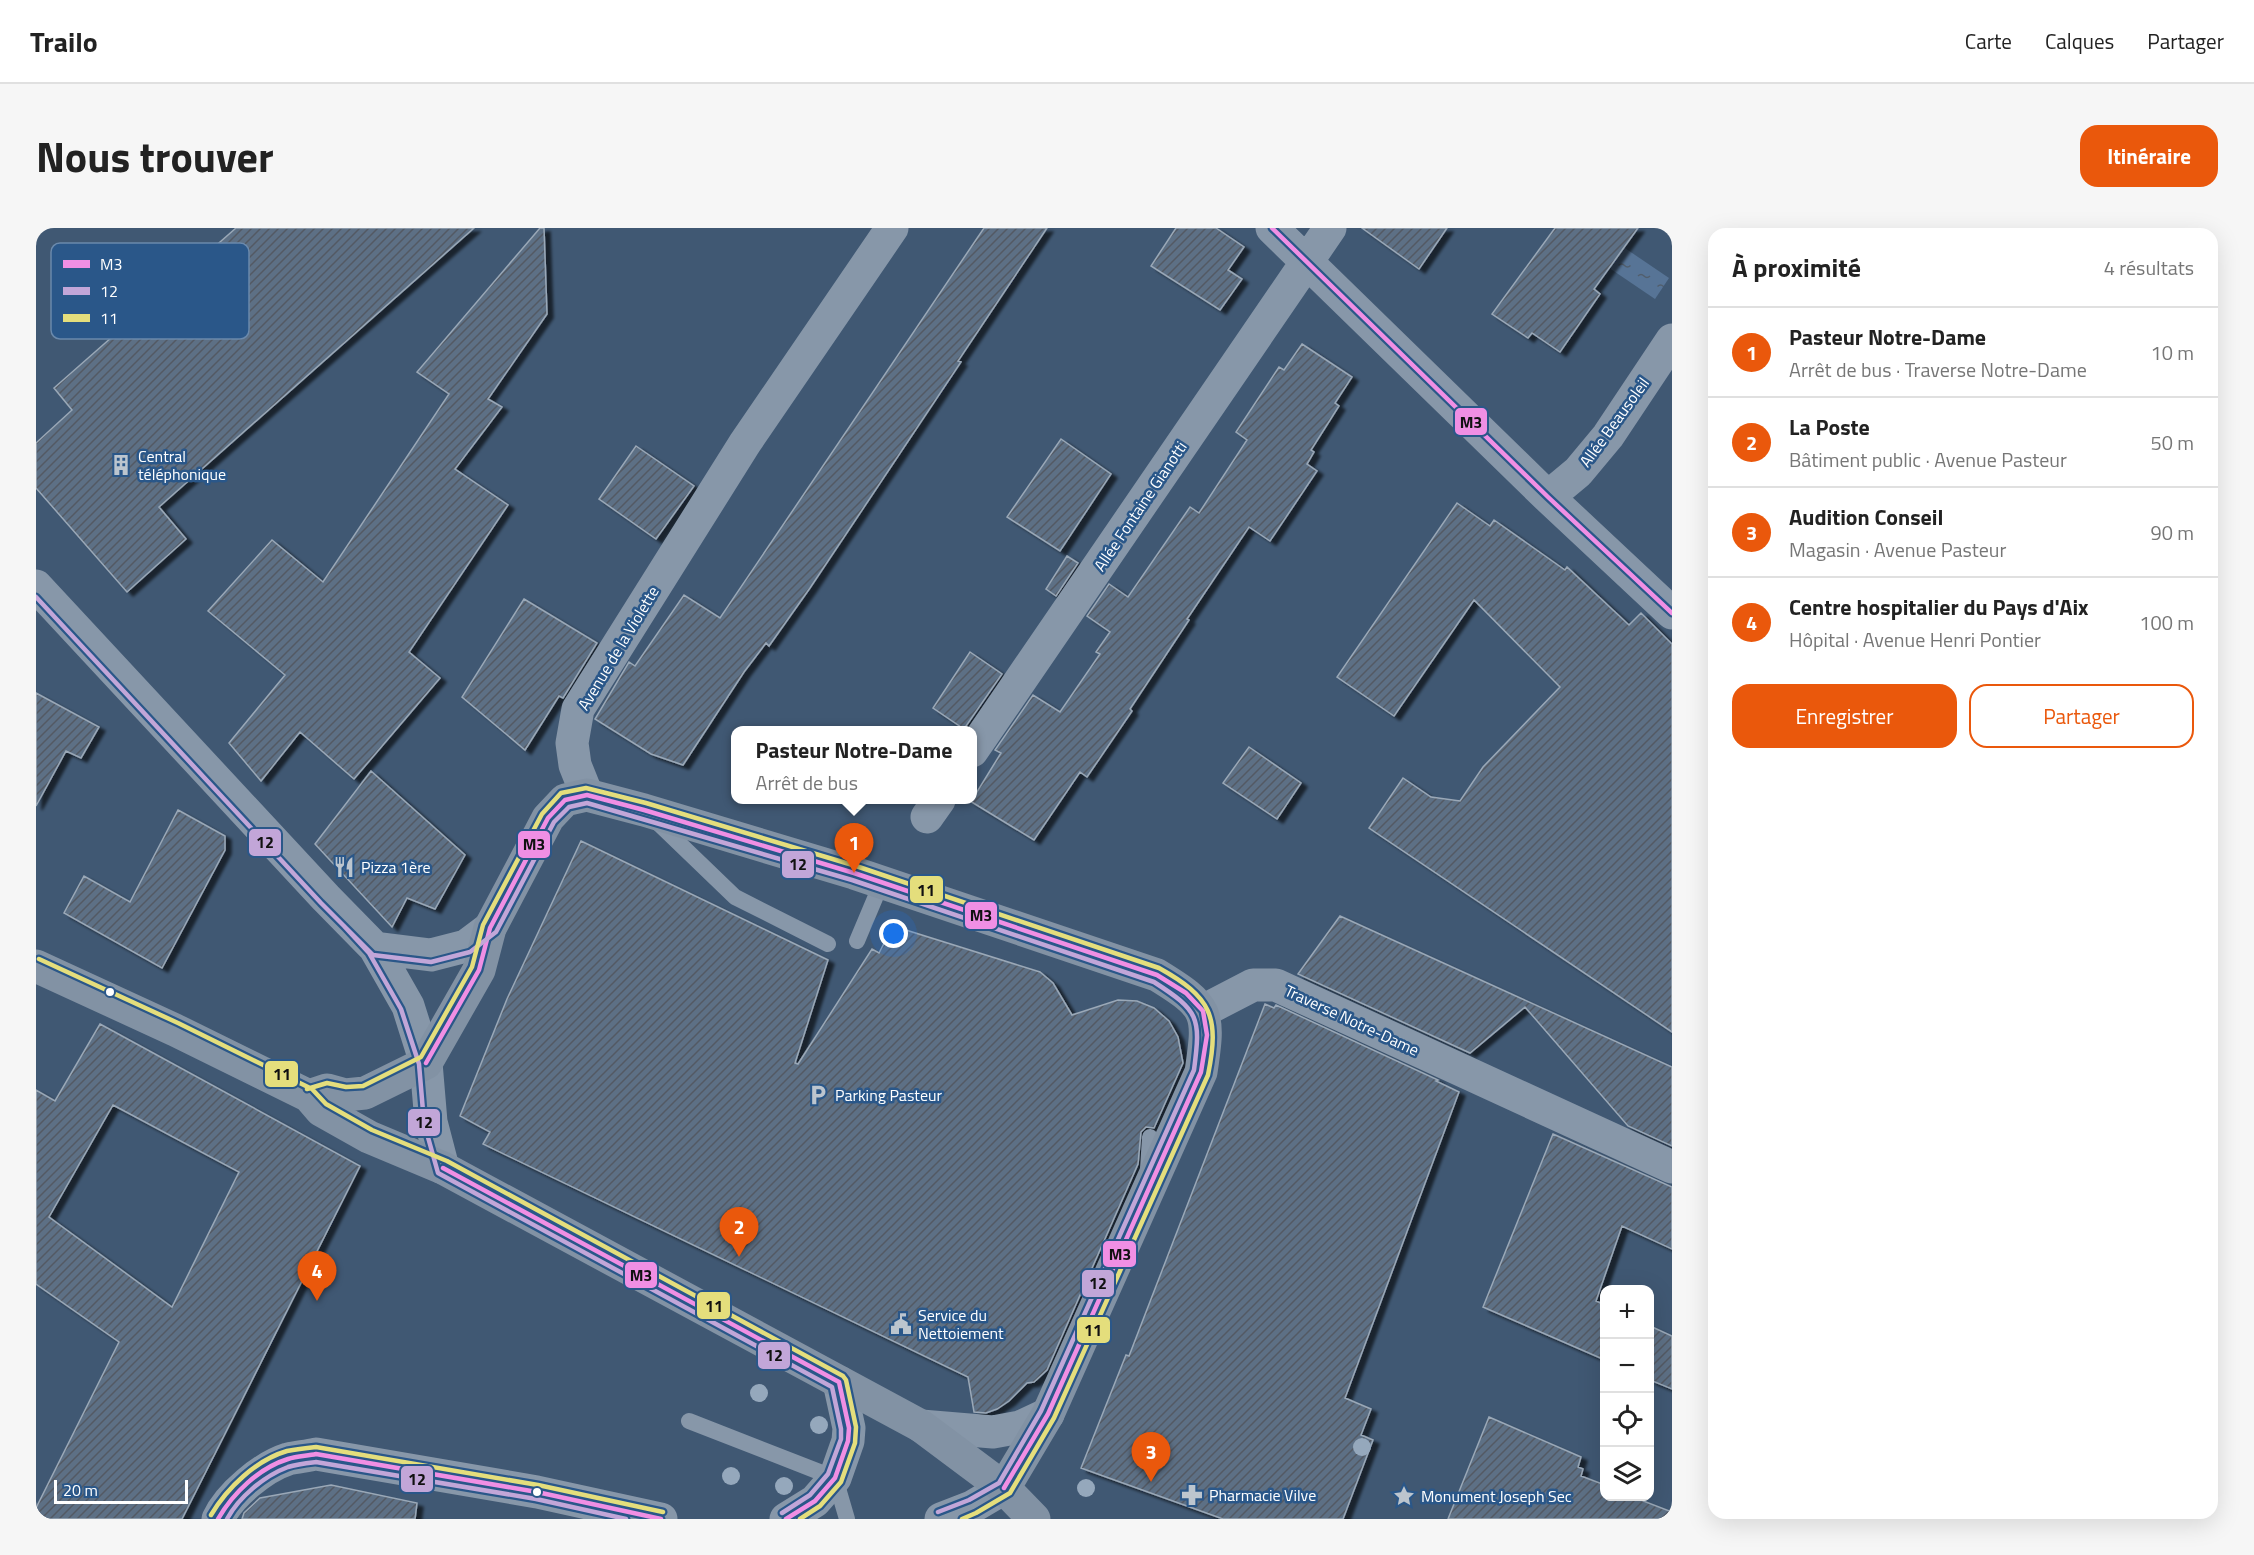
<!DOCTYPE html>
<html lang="fr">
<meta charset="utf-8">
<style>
:root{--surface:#fff;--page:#f6f6f6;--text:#222;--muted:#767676;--line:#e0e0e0;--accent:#ea580c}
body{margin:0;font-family:"Titillium Web",sans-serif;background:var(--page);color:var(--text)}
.controls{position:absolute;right:18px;bottom:18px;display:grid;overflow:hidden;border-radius:12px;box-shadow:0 6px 24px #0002}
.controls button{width:54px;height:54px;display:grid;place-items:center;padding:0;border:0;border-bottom:2px solid var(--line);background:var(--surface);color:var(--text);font:30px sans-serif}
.scale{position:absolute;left:18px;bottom:15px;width:134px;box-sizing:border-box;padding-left:6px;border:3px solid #fff;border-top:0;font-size:16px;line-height:21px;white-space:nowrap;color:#fff;-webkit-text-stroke:4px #2a5789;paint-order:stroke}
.you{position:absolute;left:858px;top:706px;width:21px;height:21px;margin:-15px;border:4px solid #fff;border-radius:50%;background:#1a73e8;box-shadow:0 0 0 9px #1a73e833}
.badge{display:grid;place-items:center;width:39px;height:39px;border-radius:50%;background:var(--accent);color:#fff;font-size:20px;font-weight:700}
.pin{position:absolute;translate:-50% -50px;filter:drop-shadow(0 2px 3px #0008)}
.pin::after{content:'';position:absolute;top:32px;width:21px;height:18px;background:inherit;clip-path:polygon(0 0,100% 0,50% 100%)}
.popup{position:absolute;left:695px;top:498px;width:246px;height:78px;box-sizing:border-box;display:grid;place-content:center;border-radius:12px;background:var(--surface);filter:drop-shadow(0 2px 4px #0005);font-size:20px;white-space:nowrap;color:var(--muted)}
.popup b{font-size:22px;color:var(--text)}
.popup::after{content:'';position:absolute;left:50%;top:100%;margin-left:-12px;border:12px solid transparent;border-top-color:var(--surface)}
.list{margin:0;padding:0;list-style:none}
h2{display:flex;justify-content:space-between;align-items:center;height:78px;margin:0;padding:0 24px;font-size:26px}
h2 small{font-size:20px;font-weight:400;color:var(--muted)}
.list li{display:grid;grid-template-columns:39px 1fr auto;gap:18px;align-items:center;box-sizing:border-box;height:90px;padding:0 24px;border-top:2px solid var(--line)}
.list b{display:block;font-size:22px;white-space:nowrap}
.list p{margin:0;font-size:20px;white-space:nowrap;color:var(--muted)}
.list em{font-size:20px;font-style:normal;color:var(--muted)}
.actions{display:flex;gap:12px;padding:18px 24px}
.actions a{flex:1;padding:14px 0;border:2px solid var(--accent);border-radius:18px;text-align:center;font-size:21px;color:var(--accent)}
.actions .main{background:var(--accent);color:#fff}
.icon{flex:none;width:33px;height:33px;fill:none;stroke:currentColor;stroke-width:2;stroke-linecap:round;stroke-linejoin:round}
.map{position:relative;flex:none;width:1636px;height:1291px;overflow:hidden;border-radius:18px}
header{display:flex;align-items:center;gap:36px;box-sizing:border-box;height:84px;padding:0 30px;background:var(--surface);border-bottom:2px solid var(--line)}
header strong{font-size:28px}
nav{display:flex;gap:33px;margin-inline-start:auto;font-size:21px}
.intro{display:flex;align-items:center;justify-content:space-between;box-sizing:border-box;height:144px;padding:0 36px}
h1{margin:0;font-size:42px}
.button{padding:15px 27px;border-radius:18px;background:var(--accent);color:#fff;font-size:21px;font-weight:700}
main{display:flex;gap:36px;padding:0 36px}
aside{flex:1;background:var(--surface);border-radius:18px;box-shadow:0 6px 24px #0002}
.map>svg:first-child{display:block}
</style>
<header>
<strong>Trailo</strong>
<nav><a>Carte</a><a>Calques</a><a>Partager</a></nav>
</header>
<div class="intro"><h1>Nous trouver</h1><a class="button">Itinéraire</a></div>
<main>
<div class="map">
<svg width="1636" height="1291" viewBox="0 0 1636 1291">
<defs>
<pattern id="water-ripples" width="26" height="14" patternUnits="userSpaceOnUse" patternTransform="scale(1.5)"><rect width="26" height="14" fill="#577496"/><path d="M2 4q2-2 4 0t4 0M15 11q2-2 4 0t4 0" fill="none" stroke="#515e6d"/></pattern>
<pattern id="building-hatch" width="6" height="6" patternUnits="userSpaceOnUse" patternTransform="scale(1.5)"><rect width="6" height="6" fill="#5d7085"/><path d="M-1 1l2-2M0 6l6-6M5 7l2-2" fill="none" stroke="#535a63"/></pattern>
<filter id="shadow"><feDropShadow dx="6" dy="4" stdDeviation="1.5" flood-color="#0009"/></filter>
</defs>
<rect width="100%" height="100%" fill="#405873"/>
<path fill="url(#water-ripples)" d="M 1574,10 L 1633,50 L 1619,71 L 1560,31 Z"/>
<path fill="url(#building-hatch)" stroke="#9aa8b7" stroke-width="1.5" fill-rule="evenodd" filter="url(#shadow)" d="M 200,0 L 438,0 L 123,279 L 150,311 L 91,364 L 0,260 L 0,215 L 36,182 L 18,160 Z
M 504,0 L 508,0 L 511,86 L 452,171 L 466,179 L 419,241 L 472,277 L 373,424 L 404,450 L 318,551 L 264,504 L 225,553 L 193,515 L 249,447 L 172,383 L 236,312 L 287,354 L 413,166 L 381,144 Z
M 948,0 L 1011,0 L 922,133 L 925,134 L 774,360 L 733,418 L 730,415 L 708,444 L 647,537 L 615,526 L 559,491 L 593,434 L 599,438 L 648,367 L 684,390 Z
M 1140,0 L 1180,0 L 1208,19 L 1192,42 L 1206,51 L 1184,82 L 1115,38 Z
M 1326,0 L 1411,0 L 1383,41 Z
M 1519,0 L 1602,0 L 1558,61 L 1564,66 L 1524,124 L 1496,105 L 1492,110 L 1456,86 Z
M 1266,116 L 1316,149 L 1299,175 L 1303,178 L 1275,222 L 1278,224 L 1271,236 L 1281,243 L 1234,313 L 1213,299 L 1151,391 L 1153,392 L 1094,481 L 1096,483 L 1051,549 L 1044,544 L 998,612 L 934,573 L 936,572 L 965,525 L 959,522 L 997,467 L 1024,484 L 1064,426 L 1060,424 L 1074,404 L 1051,388 L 1073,356 L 1092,369 L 1154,279 L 1163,285 L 1211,212 L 1200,204 L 1243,139 L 1248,142 Z
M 1025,211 L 1075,246 L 1024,323 L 971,289 Z
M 600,218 L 658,258 L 620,311 L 563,271 Z
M 1421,275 L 1454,298 L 1458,292 L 1529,342 L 1531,339 L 1593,397 L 1605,385 L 1636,416 L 1636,804 L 1333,600 L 1367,550 L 1395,569 L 1424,573 L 1447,539 L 1524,459 L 1438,372 L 1358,488 L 1301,449 Z
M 1031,328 L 1042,335 L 1020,368 L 1010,361 Z
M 488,371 L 561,415 L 527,470 L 523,468 L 489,522 L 426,469 Z
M 934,424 L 966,446 L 928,501 L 897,480 Z
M 0,465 L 63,499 L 45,530 L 30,523 L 0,578 Z
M 1213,519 L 1265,555 L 1241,591 L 1187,555 Z
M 335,543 L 429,627 L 399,681 L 371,670 L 356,699 L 279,616 Z
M 142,582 L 189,608 L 189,622 L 126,740 L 28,685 L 48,648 L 94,674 Z
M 545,613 L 792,732 L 759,835 L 762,836 L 836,721 L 843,725 L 857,698 L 1004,744 L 1017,755 L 1036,787 L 1082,772 L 1101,773 L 1118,780 L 1133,793 L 1142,809 L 1147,835 L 1118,900 L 1110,899 L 1105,904 L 1102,936 L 1011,1142 L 998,1154 L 991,1155 L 973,1173 L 961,1181 L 950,1185 L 938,1184 L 932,1149 L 447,916 L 454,904 L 424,888 L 471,771 Z
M 1304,688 L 1636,839 L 1636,918 L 1592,898 L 1489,779 L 1434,825 L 1262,746 Z
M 1229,776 L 1238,780 L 1240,777 L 1402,852 L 1400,853 L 1423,864 L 1309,1170 L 1335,1181 L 1325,1207 L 1337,1212 L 1307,1291 L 1187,1291 L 1045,1240 L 1090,1127 L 1093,1128 Z
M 64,796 L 324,938 L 146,1291 L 0,1291 L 0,1280 L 83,1114 L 0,1056 L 0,862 L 19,873 ZM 77,877 L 203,944 L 136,1079 L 13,989 Z
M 1517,906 L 1636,959 L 1636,1021 L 1586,998 L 1560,1073 L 1569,1077 L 1569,1132 L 1447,1079 Z
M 1614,1098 L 1636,1108 L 1636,1161 L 1614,1152 Z
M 1453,1189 L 1545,1229 L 1542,1239 L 1547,1241 L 1545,1248 L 1569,1257 L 1569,1269 L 1597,1269 L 1636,1284 L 1636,1291 L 1412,1291 Z
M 295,1257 L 381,1275 L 379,1291 L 206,1291 L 208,1285 L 224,1270 Z"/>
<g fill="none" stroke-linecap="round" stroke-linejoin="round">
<path stroke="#8797a9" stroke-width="16" d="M 619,592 L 699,669 L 792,716
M 821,713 L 845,656
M 1112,941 L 1114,909
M 653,1193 L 799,1250 L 811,1291"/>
<path stroke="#8797a9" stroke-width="33" d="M 1236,0 L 1512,269 L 1636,385
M 1512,269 L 1542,244 L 1572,208 L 1636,112
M 0,358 L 290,670 L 339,720 L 372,778 L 390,835 L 395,894 L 407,940
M 936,523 L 1294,0
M 891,589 L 903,572
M 339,720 L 395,727 L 430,718 L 454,700
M 1167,783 L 1217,757 L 1240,757 L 1636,939"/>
<path stroke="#8797a9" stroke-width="33" d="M 551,567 L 539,537 L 536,515 L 542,481 L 709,215 L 856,0
M 885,1198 L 957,1204 L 984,1199 L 1012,1186
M 182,1291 C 193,1267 227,1239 252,1231 C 261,1229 271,1228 280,1226 L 501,1264 L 625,1291
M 750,1291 L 779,1273 L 799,1250 L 812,1213 L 813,1200 L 803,1154
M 905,1291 L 936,1279 L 968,1260"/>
<path stroke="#8292a4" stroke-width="33" d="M 0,738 L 139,802 L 273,868 L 285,882 L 333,909 L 407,940 L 885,1198 L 968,1260 L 998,1291
M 273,868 L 291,862 L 309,867 L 329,865 L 390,835 L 443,742 L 454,700 L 512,590 L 529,572 L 551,567 L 608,582 L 818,645 L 1121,747 C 1173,779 1174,784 1165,844 L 1012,1186 L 968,1260"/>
<defs>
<path id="bus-1" d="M 1236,0 L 1512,269 L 1636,385
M 390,835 L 443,742 L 454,700 L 512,590 L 529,572 L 551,567 L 608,582 L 818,645 L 1121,747 L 1150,765 L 1167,783
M 407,940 L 803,1154
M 968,1260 L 1012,1186 L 1165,844 L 1171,807 L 1167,783
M 182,1291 C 197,1265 223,1240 252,1231 C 261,1228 271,1228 280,1226 L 501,1264 L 625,1291
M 750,1291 L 779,1273 L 799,1250 L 812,1213 L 813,1200 L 803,1154"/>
<path id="bus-2" d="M 0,369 L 285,675 L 337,727 L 395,734 L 434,724 L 460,704 L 518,594 L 533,579 L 551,575 L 816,652 L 1118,754 C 1163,783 1165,789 1158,842 L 1005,1183 L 963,1255 L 933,1272 L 902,1284
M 308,698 L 333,725 L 365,781 L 383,836 L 388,895 L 402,945 L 796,1159 L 805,1201 L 805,1211 L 792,1246 L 774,1267 L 746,1285
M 191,1291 C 203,1269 228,1248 252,1239 C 261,1236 271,1235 280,1234 L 500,1271 L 590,1291"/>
<path id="bus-3" d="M 3,731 L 142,795 L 276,861 L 290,876 L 336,902 L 411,933 L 807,1148 L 810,1152 L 820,1199 L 819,1215 L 805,1254 L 784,1278 L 764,1291
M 271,861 L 291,855 L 310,859 L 327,858 L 385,829 L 436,739 L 447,697 L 506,586 L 525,565 L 550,560 L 610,575 L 820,638 L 1123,740 C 1175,769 1184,788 1172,847 L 1018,1190 L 974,1265 L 940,1285 L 926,1291
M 175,1287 C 191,1260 220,1232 251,1223 C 261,1221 270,1220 280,1219 L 502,1257 L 627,1284"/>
</defs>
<use href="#bus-1" stroke="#2a5789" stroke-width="9"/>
<use href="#bus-2" stroke="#2a5789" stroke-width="9"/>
<use href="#bus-3" stroke="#2a5789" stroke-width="9"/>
<use href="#bus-1" stroke="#f08fe4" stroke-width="4.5"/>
<use href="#bus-2" stroke="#c2a6d8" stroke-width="4.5"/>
<use href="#bus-3" stroke="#e4de7c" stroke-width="4.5"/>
</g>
<g fill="#95a8bc">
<circle cx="723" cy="1165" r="9"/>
<circle cx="783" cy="1197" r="9"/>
<circle cx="1326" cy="1219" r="9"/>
<circle cx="695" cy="1248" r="9"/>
<circle cx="748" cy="1258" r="9"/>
<circle cx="1050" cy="1260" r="9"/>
</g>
<defs>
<symbol id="building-bare" viewBox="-9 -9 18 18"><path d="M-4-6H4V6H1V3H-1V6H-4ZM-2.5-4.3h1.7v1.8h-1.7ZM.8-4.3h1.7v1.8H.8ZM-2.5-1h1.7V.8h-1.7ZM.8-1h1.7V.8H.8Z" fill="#bcc5ce" stroke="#2a5789" stroke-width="2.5" paint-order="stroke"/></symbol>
<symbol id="restaurant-bare" viewBox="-9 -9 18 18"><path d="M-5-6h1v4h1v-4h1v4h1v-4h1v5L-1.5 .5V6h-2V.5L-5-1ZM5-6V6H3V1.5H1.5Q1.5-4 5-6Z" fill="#bcc5ce" stroke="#2a5789" stroke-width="2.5" paint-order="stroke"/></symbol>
<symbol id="parking-bare" viewBox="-9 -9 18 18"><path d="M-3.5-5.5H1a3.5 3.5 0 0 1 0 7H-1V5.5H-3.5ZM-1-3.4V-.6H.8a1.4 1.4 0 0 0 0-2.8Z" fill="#bcc5ce" stroke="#2a5789" stroke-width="2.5" paint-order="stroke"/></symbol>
<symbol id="civic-bare" viewBox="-9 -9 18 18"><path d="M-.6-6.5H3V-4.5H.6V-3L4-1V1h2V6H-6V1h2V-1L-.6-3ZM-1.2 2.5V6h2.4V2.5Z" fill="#bcc5ce" stroke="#2a5789" stroke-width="2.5" paint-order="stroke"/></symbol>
<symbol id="pharmacy-bare" viewBox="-9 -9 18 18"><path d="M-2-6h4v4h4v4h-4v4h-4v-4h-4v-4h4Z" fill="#bcc5ce" stroke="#2a5789" stroke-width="2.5" paint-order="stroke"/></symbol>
<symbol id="sight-bare" viewBox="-9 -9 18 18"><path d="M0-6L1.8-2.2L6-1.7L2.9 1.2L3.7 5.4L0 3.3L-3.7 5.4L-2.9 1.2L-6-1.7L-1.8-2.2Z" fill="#bcc5ce" stroke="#2a5789" stroke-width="2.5" paint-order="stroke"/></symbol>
</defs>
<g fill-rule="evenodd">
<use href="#building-bare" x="70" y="222" width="30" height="30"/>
<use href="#restaurant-bare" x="293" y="624" width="30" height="30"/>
<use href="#parking-bare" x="767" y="852" width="30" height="30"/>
<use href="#civic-bare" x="850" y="1081" width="30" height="30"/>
<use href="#pharmacy-bare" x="1141" y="1252" width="30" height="30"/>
<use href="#sight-bare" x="1353" y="1253" width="30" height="30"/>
</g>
<g fill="#fff" stroke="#2a5789" stroke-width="2">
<circle cx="74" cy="764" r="5"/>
<circle cx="501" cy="1264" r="5"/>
</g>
<g text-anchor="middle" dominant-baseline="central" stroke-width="5" stroke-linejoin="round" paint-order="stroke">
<g font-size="16" fill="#fff" stroke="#2a5789">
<text transform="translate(1578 194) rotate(-54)">Allée Beausoleil</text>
<text transform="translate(1104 278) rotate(-56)">Allée Fontaine Gianotti</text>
<text transform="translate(582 420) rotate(-59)">Avenue de la Violette</text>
<text transform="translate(1316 792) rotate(25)">Traverse Notre-Dame</text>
</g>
<g font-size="16" fill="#fff" stroke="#2a5789" text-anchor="start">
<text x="102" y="228">Central<tspan x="102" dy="18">téléphonique</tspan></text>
<text x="325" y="639">Pizza 1ère</text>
<text x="799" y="867">Parking Pasteur</text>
<text x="882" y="1087">Service du<tspan x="882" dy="18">Nettoiement</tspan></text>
<text x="1173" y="1267">Pharmacie Vilve</text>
<text x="1385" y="1268">Monument Joseph Sec</text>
</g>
</g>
<rect x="15" y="15" width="198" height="96" rx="9" fill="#2a5789" stroke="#6a89ac" stroke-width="1.5"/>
<rect x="27" y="32" width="27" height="8" fill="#f08fe4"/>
<rect x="27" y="59" width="27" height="8" fill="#c2a6d8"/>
<rect x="27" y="86" width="27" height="8" fill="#e4de7c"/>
<g font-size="16" fill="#fff">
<text x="64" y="42">M3</text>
<text x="64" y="69">12</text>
<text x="64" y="96">11</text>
</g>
<g stroke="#2a5789" stroke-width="2">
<rect x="1418" y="179" width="34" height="29" rx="6" fill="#f08fe4"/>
<rect x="212" y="600" width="34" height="29" rx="6" fill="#c2a6d8"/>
<rect x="481" y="602" width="34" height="29" rx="6" fill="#f08fe4"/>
<rect x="745" y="622" width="34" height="29" rx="6" fill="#c2a6d8"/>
<rect x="873" y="647" width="35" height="29" rx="6" fill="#e4de7c"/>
<rect x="928" y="673" width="34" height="29" rx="6" fill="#f08fe4"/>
<rect x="228" y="832" width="35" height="28" rx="6" fill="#e4de7c"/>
<rect x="371" y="880" width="34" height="29" rx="6" fill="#c2a6d8"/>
<rect x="1066" y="1012" width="35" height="28" rx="6" fill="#f08fe4"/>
<rect x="588" y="1033" width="34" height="28" rx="6" fill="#f08fe4"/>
<rect x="1045" y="1041" width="34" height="29" rx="6" fill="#c2a6d8"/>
<rect x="660" y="1063" width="35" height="29" rx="6" fill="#e4de7c"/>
<rect x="1040" y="1088" width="35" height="28" rx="6" fill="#e4de7c"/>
<rect x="721" y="1113" width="34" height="29" rx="6" fill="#c2a6d8"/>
<rect x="364" y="1237" width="34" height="28" rx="6" fill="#c2a6d8"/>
</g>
<g font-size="16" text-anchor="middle" font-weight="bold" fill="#111">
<text x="1435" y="200">M3</text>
<text x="229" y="620">12</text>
<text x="498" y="622">M3</text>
<text x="762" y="642">12</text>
<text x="890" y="668">11</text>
<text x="945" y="693">M3</text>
<text x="246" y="852">11</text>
<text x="388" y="900">12</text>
<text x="1084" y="1032">M3</text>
<text x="605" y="1053">M3</text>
<text x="1062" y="1061">12</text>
<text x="678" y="1084">11</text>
<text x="1057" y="1108">11</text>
<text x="738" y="1133">12</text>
<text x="381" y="1257">12</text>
</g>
</svg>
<div class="controls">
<button>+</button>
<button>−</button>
<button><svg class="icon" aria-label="locate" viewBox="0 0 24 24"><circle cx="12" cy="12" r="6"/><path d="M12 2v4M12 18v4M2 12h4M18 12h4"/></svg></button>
<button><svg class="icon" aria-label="layers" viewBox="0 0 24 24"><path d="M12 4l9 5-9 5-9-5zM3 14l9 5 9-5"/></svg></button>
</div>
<div class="scale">20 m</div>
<div class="you"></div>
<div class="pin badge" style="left:818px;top:645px">1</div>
<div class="popup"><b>Pasteur Notre-Dame</b>Arrêt de bus</div>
<div class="pin badge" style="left:703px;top:1029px">2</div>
<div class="pin badge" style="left:1115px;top:1254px">3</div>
<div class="pin badge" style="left:281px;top:1073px">4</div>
</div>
<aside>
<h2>À proximité<small>4 résultats</small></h2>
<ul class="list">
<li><span class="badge">1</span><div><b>Pasteur Notre-Dame</b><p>Arrêt de bus · Traverse Notre-Dame</p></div><em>10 m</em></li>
<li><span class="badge">2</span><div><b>La Poste</b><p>Bâtiment public · Avenue Pasteur</p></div><em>50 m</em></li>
<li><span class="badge">3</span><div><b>Audition Conseil</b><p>Magasin · Avenue Pasteur</p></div><em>90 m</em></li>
<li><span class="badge">4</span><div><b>Centre hospitalier du Pays d'Aix</b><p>Hôpital · Avenue Henri Pontier</p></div><em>100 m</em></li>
</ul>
<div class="actions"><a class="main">Enregistrer</a><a>Partager</a></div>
</aside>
</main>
